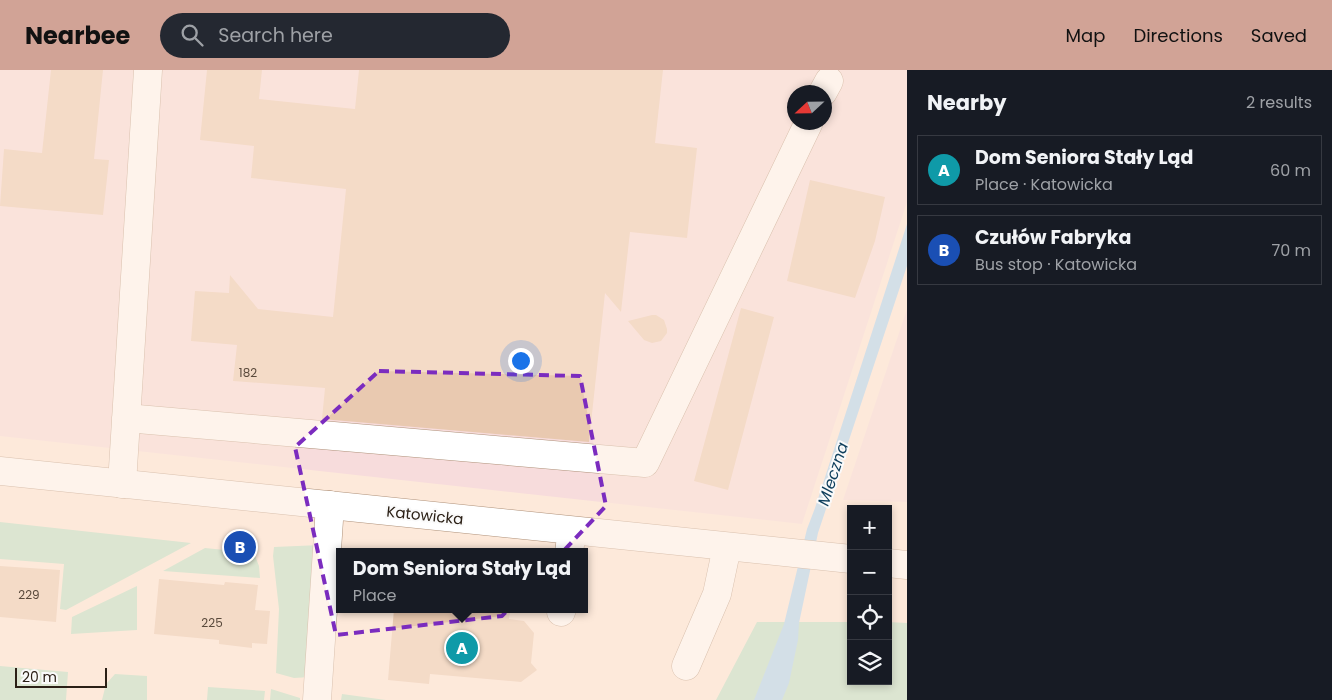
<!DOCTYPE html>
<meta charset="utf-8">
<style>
:root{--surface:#171b24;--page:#242831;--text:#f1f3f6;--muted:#9ea1a6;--line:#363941;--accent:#d1a396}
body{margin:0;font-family:Poppins,sans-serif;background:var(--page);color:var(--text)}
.controls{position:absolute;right:15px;bottom:15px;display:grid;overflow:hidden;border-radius:0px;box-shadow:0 2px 8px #0003}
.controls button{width:45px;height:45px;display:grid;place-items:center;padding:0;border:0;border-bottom:1px solid var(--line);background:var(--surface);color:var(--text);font:25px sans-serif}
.compass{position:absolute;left:787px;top:15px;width:45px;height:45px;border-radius:50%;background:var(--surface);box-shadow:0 2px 8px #0003;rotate:248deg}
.scale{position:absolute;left:15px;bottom:12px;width:92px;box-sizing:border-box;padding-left:5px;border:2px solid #2b2016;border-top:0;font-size:14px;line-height:18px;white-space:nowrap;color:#2b2016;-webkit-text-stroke:4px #fafafa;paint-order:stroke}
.you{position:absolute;left:520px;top:290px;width:18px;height:18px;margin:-12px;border:4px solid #fff;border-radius:50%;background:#1a73e8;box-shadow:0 0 0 8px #1a73e833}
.badge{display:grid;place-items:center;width:32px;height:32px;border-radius:50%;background:var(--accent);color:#fff;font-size:16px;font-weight:700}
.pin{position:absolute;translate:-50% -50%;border:2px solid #fff;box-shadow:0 1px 5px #0006}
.popup{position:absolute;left:336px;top:478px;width:252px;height:65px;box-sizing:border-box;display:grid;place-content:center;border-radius:0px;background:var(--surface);filter:drop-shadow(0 1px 4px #0005);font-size:16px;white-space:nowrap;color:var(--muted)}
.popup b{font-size:19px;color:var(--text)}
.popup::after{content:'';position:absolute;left:50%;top:100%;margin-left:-10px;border:10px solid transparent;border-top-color:var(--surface)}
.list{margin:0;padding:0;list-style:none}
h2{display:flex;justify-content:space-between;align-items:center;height:65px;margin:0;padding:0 20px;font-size:21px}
h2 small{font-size:16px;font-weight:400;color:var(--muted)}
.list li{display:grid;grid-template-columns:32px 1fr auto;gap:15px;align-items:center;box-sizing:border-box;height:70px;margin:0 10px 10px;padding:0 10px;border:1px solid var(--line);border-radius:0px}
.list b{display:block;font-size:19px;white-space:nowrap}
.list p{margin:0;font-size:16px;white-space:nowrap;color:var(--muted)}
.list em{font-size:16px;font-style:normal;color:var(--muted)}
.icon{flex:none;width:28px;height:28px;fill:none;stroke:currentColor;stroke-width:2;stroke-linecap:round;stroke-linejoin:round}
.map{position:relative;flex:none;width:907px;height:630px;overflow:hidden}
header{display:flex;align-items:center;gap:30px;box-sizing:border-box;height:70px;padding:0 25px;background:var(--accent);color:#111}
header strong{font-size:24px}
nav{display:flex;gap:28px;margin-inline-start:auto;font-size:18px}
.search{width:350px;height:45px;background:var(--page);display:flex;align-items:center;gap:12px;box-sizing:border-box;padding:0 18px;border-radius:28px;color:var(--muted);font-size:19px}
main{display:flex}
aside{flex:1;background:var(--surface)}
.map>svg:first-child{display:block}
</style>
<header>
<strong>Nearbee</strong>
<div class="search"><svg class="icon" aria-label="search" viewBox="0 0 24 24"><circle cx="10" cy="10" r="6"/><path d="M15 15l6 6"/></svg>Search here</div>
<nav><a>Map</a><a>Directions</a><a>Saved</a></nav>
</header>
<main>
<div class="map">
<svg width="907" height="630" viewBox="0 0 907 630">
<rect width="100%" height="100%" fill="#fde9da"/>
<path fill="#f7dcdc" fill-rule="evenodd" d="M 0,0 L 907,0 L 907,132 L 802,454 L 0,366 ZM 794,22 L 824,22 L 824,52 L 794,52 Z
M 907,239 L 907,432 L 843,430 Z"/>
<path fill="#b4e0c5" d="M 0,452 L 191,473 L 66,540 L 60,539 L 64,494 L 0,489 Z
M 320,475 L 310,607 L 294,608 L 276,603 L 279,539 L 273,486 L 274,477 Z
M 205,478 L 254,483 L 259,496 L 260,508 L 163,501 Z
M 137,516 L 137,560 L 71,564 L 72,547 Z
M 757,552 L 851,552 L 851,611 L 888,611 L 888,552 L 907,553 L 907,630 L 716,630 Z
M 0,596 L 68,602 L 66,630 L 0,630 Z
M 115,604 L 147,606 L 147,630 L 102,630 L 106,614 Z
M 208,617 L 265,621 L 264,630 L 207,630 Z
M 271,619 L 300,628 L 300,630 L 270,630 Z
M 342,624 L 386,630 L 341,630 Z"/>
<path fill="#a1d2f6" d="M 907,154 L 907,196 L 818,463 L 799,553 L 798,570 L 789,613 L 782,630 L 754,630 L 784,554 L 807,459 L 815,438 Z"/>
<path fill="#e9c9b0" d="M 51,0 L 103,0 L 94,89 L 109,90 L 103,145 L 0,136 L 4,79 L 42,83 Z
M 207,0 L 262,0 L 259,29 L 355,39 L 359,0 L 663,0 L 655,73 L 697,78 L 687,168 L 630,162 L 621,242 L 605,223 L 589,372 L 322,349 L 325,318 L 233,311 L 237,275 L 191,271 L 195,221 L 229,223 L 230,205 L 258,239 L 333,247 L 346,119 L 251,108 L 254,76 L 200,70 Z
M 810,110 L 885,127 L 875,171 L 855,228 L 787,211 Z
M 741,238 L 774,247 L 728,420 L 694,411 Z
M 652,245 L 656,245 L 664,250 L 667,259 L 667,263 L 661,271 L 652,273 L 644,270 L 628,251 Z
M 0,496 L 60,500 L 56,552 L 0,547 Z
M 159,509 L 224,515 L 225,512 L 258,515 L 255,540 L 270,541 L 267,574 L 252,573 L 252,578 L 219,574 L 219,570 L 154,564 Z
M 394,539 L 480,539 L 510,542 L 509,549 L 524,551 L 534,563 L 531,593 L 537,600 L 521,612 L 430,604 L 429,614 L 388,610 Z"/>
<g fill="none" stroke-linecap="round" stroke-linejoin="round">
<defs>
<path id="minor" d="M 823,22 L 829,11
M 126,348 L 645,393 L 809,52
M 122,414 L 148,0
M 569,482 L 572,461
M 561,542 L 562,539
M 686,596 L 717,524 L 727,477
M 317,630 L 330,435"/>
<path id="major" d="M 0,401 L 851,489
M 888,493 L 907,495"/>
</defs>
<use href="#minor" stroke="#af9179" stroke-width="29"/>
<use href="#major" stroke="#af9179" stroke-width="29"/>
<use href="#minor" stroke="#fff" stroke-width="28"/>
<use href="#major" stroke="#fff" stroke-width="28"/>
</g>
<path d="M0 0H907V630H0ZM 379,301 L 580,306 L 606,436 L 502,546 L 336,565 L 295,377 Z" fill="#fde9da" fill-opacity=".55" fill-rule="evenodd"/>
<path fill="none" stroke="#7b2cbf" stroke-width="4" stroke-dasharray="10 6" stroke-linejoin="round" d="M 379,301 L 580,306 L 606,436 L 502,546 L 336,565 L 295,377 Z"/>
<g text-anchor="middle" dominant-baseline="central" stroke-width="4" stroke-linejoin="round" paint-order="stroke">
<g font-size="12" fill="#5a4a3c">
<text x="248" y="302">182</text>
<text x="29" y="524">229</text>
<text x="212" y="552">225</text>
</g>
<g font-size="15" fill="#2b2016" stroke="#fafafa">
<text transform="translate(425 445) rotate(6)">Katowicka</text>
</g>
<g font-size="16" font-style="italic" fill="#0d3e5c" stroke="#fafafa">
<text transform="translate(833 404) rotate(-72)">Mleczna</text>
</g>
</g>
</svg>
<div class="controls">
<button>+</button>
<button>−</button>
<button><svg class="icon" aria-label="locate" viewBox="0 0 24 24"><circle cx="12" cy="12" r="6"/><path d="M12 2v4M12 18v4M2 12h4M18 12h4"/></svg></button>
<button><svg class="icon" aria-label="layers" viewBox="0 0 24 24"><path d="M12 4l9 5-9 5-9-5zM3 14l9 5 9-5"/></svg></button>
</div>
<svg class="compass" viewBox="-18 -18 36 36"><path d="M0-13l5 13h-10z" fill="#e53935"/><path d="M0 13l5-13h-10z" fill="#9ea1a6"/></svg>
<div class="scale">20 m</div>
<div class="you"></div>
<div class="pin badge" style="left:462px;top:578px;background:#0f9aa8">A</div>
<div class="popup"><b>Dom Seniora Stały Ląd</b>Place</div>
<div class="pin badge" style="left:240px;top:477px;background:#1a4fb4">B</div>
</div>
<aside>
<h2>Nearby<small>2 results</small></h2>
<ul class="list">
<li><span class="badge" style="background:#0f9aa8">A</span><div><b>Dom Seniora Stały Ląd</b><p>Place · Katowicka</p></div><em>60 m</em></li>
<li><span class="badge" style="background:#1a4fb4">B</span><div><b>Czułów Fabryka</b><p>Bus stop · Katowicka</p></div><em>70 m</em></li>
</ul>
</aside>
</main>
